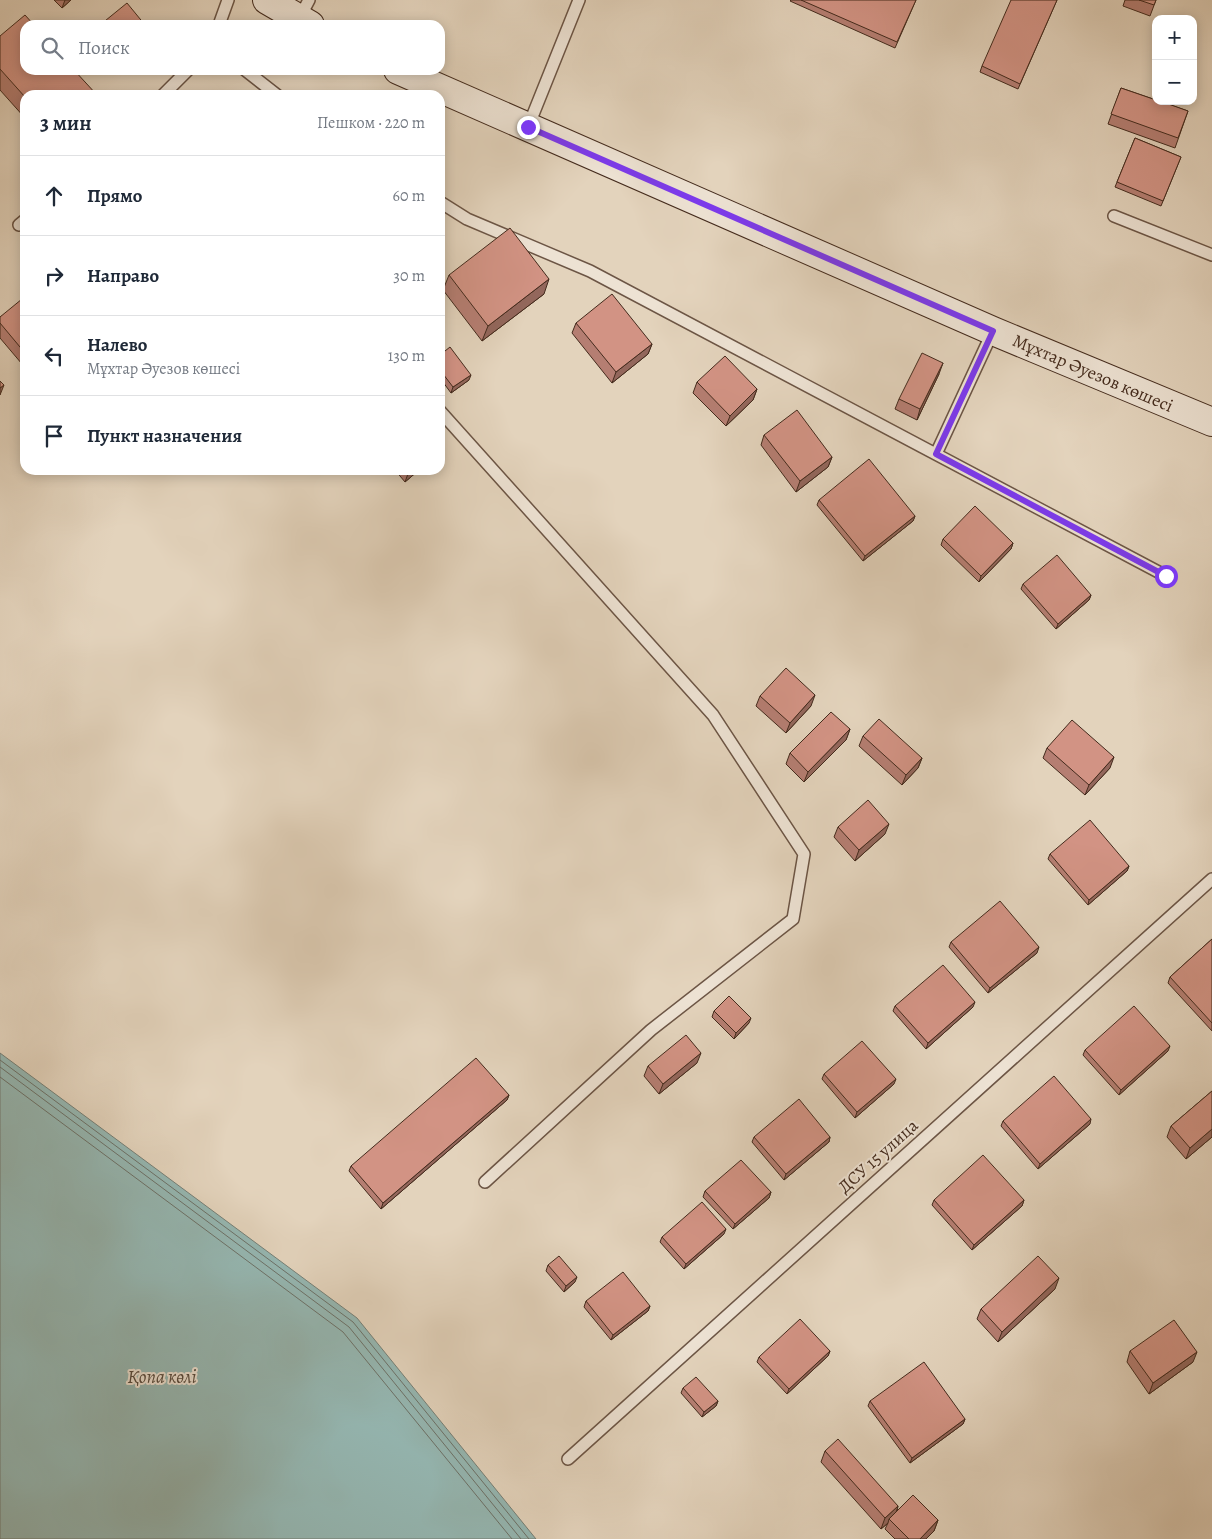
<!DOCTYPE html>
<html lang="ru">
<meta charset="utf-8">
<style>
:root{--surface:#fff;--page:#f6f6f7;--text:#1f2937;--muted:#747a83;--line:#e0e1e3}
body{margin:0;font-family:Alegreya,serif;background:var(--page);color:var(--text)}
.controls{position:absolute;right:15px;top:15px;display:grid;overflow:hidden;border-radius:10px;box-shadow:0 2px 12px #0003}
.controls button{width:45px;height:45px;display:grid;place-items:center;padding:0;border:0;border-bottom:1px solid var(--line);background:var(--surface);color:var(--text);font:25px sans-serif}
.stop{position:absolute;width:15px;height:15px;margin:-11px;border:4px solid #7c3aed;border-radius:50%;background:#fff}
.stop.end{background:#7c3aed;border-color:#fff;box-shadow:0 1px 5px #0008}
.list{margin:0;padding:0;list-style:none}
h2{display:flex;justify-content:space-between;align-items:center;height:65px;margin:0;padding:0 20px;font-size:21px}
h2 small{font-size:16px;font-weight:400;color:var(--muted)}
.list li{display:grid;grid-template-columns:32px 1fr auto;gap:15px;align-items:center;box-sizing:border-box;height:80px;padding:0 20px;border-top:1px solid var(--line)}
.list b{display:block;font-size:19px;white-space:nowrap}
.list p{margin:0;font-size:16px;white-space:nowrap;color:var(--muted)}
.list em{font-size:16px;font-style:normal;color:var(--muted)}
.icon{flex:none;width:28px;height:28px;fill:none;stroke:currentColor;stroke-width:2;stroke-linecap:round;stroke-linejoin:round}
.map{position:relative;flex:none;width:1212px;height:1539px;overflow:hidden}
.search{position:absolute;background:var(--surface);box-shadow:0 2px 12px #0003;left:20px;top:20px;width:425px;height:55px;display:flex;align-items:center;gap:12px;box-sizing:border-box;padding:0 18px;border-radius:15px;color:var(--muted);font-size:19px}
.panel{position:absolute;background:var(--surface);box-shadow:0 2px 12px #0003;left:20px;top:90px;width:425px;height:385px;border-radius:15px}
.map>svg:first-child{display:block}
</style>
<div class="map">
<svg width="1212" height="1539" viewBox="0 0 1212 1539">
<rect width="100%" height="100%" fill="#e3d3bc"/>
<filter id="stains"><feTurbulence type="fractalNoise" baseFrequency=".004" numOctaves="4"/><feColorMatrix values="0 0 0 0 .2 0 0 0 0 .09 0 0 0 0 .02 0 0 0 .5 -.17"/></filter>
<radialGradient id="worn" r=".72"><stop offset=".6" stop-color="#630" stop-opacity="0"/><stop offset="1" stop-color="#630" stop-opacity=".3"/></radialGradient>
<path fill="#95b7b2" stroke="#757f76" d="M 0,1053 L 357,1318 L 536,1539 L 0,1539 Z"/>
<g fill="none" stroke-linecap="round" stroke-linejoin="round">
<path stroke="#6c7168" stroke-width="1" d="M 0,1060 L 353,1322 L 529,1539
M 0,1067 L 349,1327 L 521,1539
M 0,1077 L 343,1332 L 512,1539"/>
<defs>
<path id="service" d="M 299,19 L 309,0
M 219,25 L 228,0
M 245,70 L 277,95
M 163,95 L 188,70
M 528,127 L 579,0
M 440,202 L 467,219 L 590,271 L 1166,576
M 1114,216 L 1212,255
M 19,225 L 25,220
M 440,411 L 713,715 L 804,854 L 793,919 L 651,1030 L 485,1182
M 936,454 L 993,331
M 568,1459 L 1212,879"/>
<path id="secondary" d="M 267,0 L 310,25
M 398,70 L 993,331 L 1212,422"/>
</defs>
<use href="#service" stroke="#6c5545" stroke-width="14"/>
<use href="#secondary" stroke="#442b1d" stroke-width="30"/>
<use href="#service" stroke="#ede2d3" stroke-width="11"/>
<use href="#secondary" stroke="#ede2d3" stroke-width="28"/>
</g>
<path fill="#b57e72" stroke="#442b1d" d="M 54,0 L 71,0 L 62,8 Z
M 791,0 L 916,0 L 895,48 L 790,1 Z
M 1057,0 L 1018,89 L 980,72 L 982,66 Z
M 1125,0 L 1156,0 L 1150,16 L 1123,6 Z
M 0,36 L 25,95 L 25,118 L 0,90 Z
M 1121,88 L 1188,111 L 1175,148 L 1108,124 Z
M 1135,138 L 1181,157 L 1161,206 L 1115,187 Z
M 449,275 L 544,294 L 482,341 L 443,290 Z
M 25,303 L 25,361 L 22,364 L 0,338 L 0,317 Z
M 576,323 L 652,344 L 648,354 L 612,383 L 572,333 Z
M 440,355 L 469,380 L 451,393 L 440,378 Z
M 939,374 L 917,420 L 895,409 L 899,399 Z
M 697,382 L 757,389 L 753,400 L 726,426 L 693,393 Z
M 764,435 L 832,457 L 828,467 L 796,492 L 761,445 Z
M 395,470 L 419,470 L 405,482 Z
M 819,500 L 915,516 L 913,521 L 863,561 L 817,505 Z
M 943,539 L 1013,543 L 1011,549 L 979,582 L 941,545 Z
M 1023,584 L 1091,595 L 1089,600 L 1056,629 L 1021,589 Z
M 760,696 L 811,706 L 786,733 L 756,706 Z
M 850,729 L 846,740 L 804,782 L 786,764 L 790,753 Z
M 863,736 L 922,758 L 918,768 L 902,785 L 859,746 Z
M 1047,748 L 1110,768 L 1085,795 L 1043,758 Z
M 838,827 L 885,834 L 855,861 L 834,837 Z
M 1050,854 L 1129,866 L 1127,871 L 1088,905 L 1048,859 Z
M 1212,939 L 1212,1031 L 1168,983 L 1170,977 Z
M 951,942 L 1037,953 L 988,993 L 949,947 Z
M 895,1006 L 973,1007 L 926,1049 L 893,1011 Z
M 714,1011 L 749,1023 L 734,1039 L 712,1017 Z
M 1085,1050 L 1168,1051 L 1119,1095 L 1083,1055 Z
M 697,1063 L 659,1094 L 644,1076 L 648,1066 Z
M 824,1074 L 894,1084 L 855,1118 L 822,1079 Z
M 1212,1091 L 1212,1137 L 1186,1159 L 1167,1137 L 1171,1126 Z
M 509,1095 L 507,1100 L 381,1209 L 349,1171 L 351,1166 Z
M 1003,1121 L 1090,1124 L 1038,1169 L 1001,1126 Z
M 754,1137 L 830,1137 L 829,1142 L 784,1180 L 752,1142 Z
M 705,1191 L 771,1192 L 769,1198 L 733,1229 L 703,1197 Z
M 934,1200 L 1024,1200 L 1022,1206 L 972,1250 L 932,1205 Z
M 724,1234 L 684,1269 L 660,1242 L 662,1237 Z
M 548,1265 L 575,1282 L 564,1292 L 546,1271 Z
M 1055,1289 L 998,1342 L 977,1319 L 981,1309 Z
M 586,1301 L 650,1306 L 648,1311 L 611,1340 L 584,1307 Z
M 830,1351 L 828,1356 L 787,1394 L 757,1362 L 759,1357 Z
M 1130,1351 L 1193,1362 L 1149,1394 L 1127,1362 Z
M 683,1388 L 718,1401 L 716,1406 L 702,1417 L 681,1393 Z
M 870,1401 L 965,1419 L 963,1424 L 910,1463 L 868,1406 Z
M 825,1451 L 898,1506 L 897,1512 L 938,1520 L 934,1531 L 926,1539 L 895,1539 L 885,1529 L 888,1523 L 881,1529 L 821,1462 Z"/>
<path fill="#93675c" stroke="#442b1d" d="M 65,0 L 71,0 L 62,8 Z
M 549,279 L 544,294 L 482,341 L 488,326 Z
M 652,344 L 648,354 L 612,383 L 616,372 Z
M 25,355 L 25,361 L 22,364 Z
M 943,363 L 939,374 L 917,420 L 920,409 Z
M 471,375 L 469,380 L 451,393 L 453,387 Z
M 4,385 L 0,395 L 0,388 Z
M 757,389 L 753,400 L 726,426 L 730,416 Z
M 832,457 L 828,467 L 796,492 L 800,481 Z
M 411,470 L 419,470 L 405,482 L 409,471 Z
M 915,516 L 913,521 L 863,561 L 865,556 Z
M 1013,543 L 1011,549 L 979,582 L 981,576 Z
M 1091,595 L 1089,600 L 1056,629 L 1058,624 Z
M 815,695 L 811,706 L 786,733 L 790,723 Z
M 850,729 L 846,740 L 804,782 L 808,772 Z
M 1114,757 L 1110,768 L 1085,795 L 1089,785 Z
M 922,758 L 918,768 L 902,785 L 906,775 Z
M 889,824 L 885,834 L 855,861 L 859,850 Z
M 1129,866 L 1127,871 L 1088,905 L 1089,900 Z
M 1039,947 L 1037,953 L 988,993 L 990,988 Z
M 975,1002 L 973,1007 L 926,1049 L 928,1043 Z
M 751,1018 L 749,1023 L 734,1039 L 736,1033 Z
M 1170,1046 L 1168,1051 L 1119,1095 L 1121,1090 Z
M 701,1053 L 697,1063 L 659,1094 L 663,1084 Z
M 896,1079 L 894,1084 L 855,1118 L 857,1112 Z
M 509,1095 L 507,1100 L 381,1209 L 383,1203 Z
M 1091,1119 L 1090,1124 L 1038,1169 L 1040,1164 Z
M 1212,1129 L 1212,1137 L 1186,1159 L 1190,1148 Z
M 830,1137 L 829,1142 L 784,1180 L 786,1174 Z
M 771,1192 L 769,1198 L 733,1229 L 735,1224 Z
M 1024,1200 L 1022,1206 L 972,1250 L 974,1245 Z
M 726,1229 L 724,1234 L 684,1269 L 686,1264 Z
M 577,1277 L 575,1282 L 564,1292 L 566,1286 Z
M 1059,1278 L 1055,1289 L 998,1342 L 1002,1332 Z
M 650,1306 L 648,1311 L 611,1340 L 613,1335 Z
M 830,1351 L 828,1356 L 787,1394 L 789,1389 Z
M 1197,1352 L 1193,1362 L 1149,1394 L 1153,1383 Z
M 718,1401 L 716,1406 L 702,1417 L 704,1412 Z
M 965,1419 L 963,1424 L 910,1463 L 912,1458 Z
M 898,1506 L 895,1516 L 889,1519 L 888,1523 L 881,1529 L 885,1518 Z
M 938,1520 L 934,1531 L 926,1539 L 920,1539 Z"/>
<path fill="#d29384" stroke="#442b1d" d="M 801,0 L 916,0 L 897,42 Z
M 1011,0 L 1057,0 L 1020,84 L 982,66 Z
M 1139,0 L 1156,0 L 1154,5 Z
M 127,3 L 145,25 L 100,25 Z
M 25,15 L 34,25 L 25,25 L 25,70 L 74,70 L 97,95 L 25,95 L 25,97 L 0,69 L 0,36 Z
M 1121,88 L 1156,100 L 1156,101 L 1160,101 L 1188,111 L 1178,138 L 1111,114 Z
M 1135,138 L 1181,157 L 1163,201 L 1117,182 Z
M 510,228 L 549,279 L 488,326 L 449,275 Z
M 612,294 L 652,344 L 616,372 L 576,323 Z
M 22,299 L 25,303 L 25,353 L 0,323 L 0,317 Z
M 450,347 L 471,375 L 453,387 L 440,370 L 440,355 Z
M 922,353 L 943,363 L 920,409 L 899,399 Z
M 725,356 L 757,389 L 730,416 L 697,382 Z
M 0,381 L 4,385 L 0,388 Z
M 797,410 L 832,457 L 800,481 L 764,435 Z
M 869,459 L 915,516 L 865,556 L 819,500 Z
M 975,506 L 1013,543 L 981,576 L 943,539 Z
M 1057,555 L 1091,595 L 1058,624 L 1023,584 Z
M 786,668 L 815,695 L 790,723 L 760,696 Z
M 831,712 L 850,729 L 808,772 L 790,753 Z
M 879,719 L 922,758 L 906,775 L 863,736 Z
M 1072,720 L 1114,757 L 1089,785 L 1047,748 Z
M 868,800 L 889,824 L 859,850 L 838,827 Z
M 1090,820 L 1129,866 L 1089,900 L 1050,854 Z
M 1000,901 L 1039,947 L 990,988 L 951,942 Z
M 1212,939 L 1212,1023 L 1170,977 Z
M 943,965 L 975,1002 L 928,1043 L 895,1006 Z
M 729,996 L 751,1018 L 736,1033 L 714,1011 Z
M 1134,1006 L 1170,1046 L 1121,1090 L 1085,1050 Z
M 686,1035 L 701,1053 L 663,1084 L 648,1066 Z
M 862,1041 L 896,1079 L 857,1112 L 824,1074 Z
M 476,1058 L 509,1095 L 383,1203 L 351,1166 Z
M 1054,1076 L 1091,1119 L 1040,1164 L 1003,1121 Z
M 1212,1091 L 1212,1129 L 1190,1148 L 1171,1126 Z
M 799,1099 L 830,1137 L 786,1174 L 754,1137 Z
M 983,1155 L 1024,1200 L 974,1245 L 934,1200 Z
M 741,1160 L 771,1192 L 735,1224 L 705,1191 Z
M 702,1202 L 726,1229 L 686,1264 L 662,1237 Z
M 559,1256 L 577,1277 L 566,1286 L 548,1265 Z
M 1038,1256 L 1059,1278 L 1002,1332 L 981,1309 Z
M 623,1272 L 650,1306 L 613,1335 L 586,1301 Z
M 800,1319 L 830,1351 L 789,1389 L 759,1357 Z
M 1174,1320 L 1197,1352 L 1153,1383 L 1130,1351 Z
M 924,1362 L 965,1419 L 912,1458 L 870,1401 Z
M 696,1377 L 718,1401 L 704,1412 L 683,1388 Z
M 838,1439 L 898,1506 L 885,1518 L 825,1451 Z
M 913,1495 L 938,1520 L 920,1539 L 909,1539 L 889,1519 Z"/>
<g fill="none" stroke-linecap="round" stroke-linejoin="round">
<path stroke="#7c3aed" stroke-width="6" d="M 528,127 L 993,331 L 936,454 L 1166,576"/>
</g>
<g text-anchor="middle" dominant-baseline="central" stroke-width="4" stroke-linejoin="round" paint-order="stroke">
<g font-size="18" fill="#442b1d" stroke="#ede2d3">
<text transform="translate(1093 373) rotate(23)">Мұхтар Әуезов көшесі</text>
<text transform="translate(878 1156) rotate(-42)">ДСУ 15 улица</text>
</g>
<g font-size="19" font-style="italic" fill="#54473b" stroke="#ede2d3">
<text x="162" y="1377">Қопа көлі</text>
</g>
</g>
<rect width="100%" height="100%" filter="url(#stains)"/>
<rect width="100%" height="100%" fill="url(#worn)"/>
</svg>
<div class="controls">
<button>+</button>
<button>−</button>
</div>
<div class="stop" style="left:1166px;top:576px"></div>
<div class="stop end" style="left:528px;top:127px"></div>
<div class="search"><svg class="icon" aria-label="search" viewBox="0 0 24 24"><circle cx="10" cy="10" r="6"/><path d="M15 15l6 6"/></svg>Поиск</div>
<section class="panel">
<h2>3 мин<small>Пешком · 220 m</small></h2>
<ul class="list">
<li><svg class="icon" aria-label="ahead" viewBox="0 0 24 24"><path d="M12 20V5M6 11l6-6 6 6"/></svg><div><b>Прямо</b></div><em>60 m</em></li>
<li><svg class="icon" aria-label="right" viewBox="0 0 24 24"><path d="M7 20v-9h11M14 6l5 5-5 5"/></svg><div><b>Направо</b></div><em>30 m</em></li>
<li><svg class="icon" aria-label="left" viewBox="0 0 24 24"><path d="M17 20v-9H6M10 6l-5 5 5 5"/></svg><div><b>Налево</b><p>Мұхтар Әуезов көшесі</p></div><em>130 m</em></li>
<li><svg class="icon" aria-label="arrive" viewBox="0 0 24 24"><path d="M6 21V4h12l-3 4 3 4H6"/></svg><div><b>Пункт назначения</b></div></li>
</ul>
</section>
</div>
